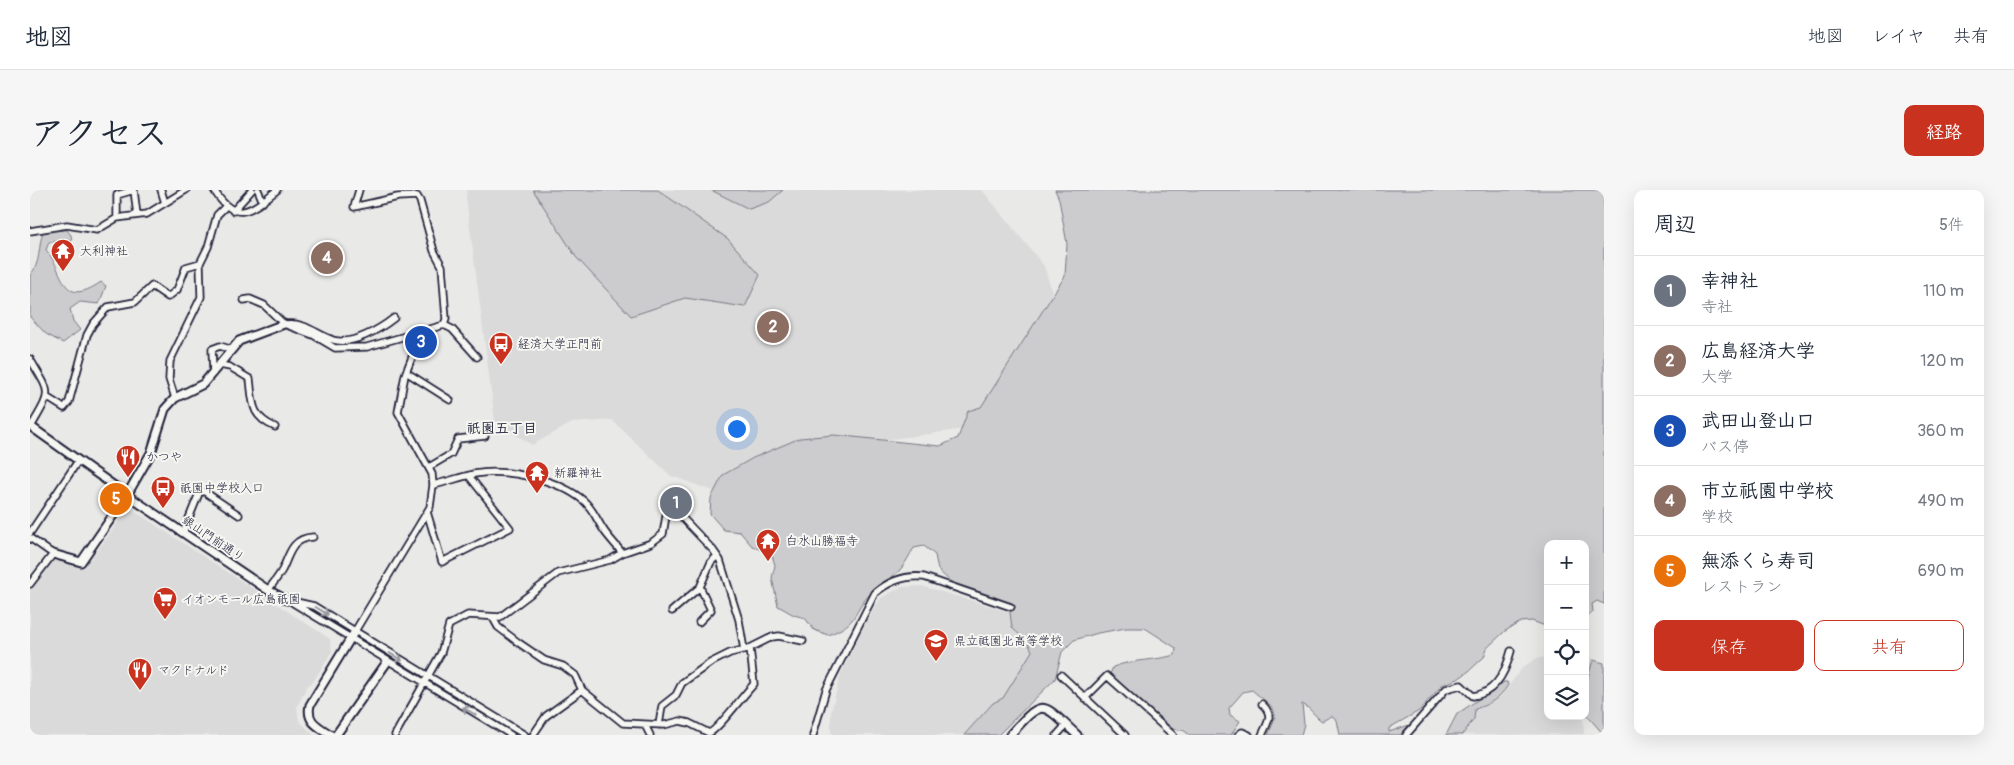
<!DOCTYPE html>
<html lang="ja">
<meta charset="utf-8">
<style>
:root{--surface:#fff;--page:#f6f6f7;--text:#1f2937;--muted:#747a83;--line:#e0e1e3;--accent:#c8321e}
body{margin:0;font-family:Pangolin,"Klee One",sans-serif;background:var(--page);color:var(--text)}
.controls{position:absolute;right:15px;bottom:15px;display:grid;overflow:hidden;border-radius:10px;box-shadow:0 5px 20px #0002}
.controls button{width:45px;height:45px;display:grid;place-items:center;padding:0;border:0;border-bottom:1px solid var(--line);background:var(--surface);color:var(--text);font:25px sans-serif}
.you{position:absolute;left:706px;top:238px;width:18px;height:18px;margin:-12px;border:4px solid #fff;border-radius:50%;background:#1a73e8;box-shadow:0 0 0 8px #1a73e833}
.badge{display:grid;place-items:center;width:32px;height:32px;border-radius:50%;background:var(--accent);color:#fff;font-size:16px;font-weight:700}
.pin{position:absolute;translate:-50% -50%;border:2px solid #fff;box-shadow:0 1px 5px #0006}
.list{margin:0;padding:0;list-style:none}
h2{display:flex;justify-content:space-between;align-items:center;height:65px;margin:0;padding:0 20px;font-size:21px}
h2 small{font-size:16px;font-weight:400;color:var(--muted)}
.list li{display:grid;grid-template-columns:32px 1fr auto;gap:15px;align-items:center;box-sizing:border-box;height:70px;padding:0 20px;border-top:1px solid var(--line)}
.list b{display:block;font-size:19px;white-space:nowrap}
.list p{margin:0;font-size:16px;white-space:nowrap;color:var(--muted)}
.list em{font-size:16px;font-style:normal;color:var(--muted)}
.actions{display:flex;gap:10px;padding:15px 20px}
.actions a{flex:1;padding:11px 0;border:1px solid var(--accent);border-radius:10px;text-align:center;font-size:18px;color:var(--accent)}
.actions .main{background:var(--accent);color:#fff}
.icon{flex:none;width:28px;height:28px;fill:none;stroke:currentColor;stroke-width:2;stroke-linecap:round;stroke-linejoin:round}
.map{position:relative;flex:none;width:1574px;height:545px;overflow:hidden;border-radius:10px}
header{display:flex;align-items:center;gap:30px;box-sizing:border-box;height:70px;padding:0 25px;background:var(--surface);border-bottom:1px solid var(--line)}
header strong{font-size:24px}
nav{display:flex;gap:28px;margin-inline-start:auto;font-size:18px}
.intro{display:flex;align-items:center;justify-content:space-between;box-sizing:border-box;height:120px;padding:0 30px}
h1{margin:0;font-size:35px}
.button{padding:12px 22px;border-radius:10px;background:var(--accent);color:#fff;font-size:18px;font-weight:700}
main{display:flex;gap:30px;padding:0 30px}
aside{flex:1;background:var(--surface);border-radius:10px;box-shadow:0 5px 20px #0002}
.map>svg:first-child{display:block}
</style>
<header>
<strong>地図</strong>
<nav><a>地図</a><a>レイヤ</a><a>共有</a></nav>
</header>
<div class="intro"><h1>アクセス</h1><a class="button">経路</a></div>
<main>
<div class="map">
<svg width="1574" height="545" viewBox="0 0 1574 545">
<rect width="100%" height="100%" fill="#e9e9e7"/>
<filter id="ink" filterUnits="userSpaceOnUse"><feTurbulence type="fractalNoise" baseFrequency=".02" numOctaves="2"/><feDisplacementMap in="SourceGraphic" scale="10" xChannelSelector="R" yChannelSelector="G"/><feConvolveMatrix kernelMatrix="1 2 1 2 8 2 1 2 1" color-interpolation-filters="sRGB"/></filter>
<g filter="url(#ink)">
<path fill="#dadada" d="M 437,0 L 952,0 L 1014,76 L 1053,199 L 957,236 L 774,261 L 692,304 L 641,286 L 582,230 L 542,233 L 502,255 L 465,232 L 436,7 Z
M 101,319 L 300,449 L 302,461 L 283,492 L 277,496 L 267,517 L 269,531 L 284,545 L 0,545 L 0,397 L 21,369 L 50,378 L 56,376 L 97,320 Z
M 892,396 L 980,422 L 982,438 L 997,451 L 1002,461 L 973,508 L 963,513 L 934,545 L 806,545 L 801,543 L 801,522 L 811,483 L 838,428 L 851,408 L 871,397 Z
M 1555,464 L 1563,470 L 1555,498 Z
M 1518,467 L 1518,526 L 1553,526 L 1554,544 L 1432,545 L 1444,529 L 1445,519 L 1459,514 L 1471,506 L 1493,477 L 1507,468 Z"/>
<path fill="#ccccce" stroke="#777784" d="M 503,0 L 628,0 L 698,49 L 730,85 L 715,117 L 655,108 L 601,126 L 546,67 Z
M 681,0 L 753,0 L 739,12 L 719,19 Z
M 1025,0 L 1574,0 L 1574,414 L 1567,411 L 1562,414 L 1563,422 L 1555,429 L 1555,354 L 1518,354 L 1518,437 L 1502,431 L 1491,432 L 1475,441 L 1457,458 L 1454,467 L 1439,481 L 1428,489 L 1412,495 L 1389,521 L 1359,538 L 1359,542 L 1379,535 L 1370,545 L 1310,545 L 1307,530 L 1302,526 L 1292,531 C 1284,526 1281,518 1272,514 L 1274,534 L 1271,545 L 1238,545 C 1251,517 1244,519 1222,500 L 1213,502 L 1199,518 L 1200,525 L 1210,531 L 1201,545 L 1160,545 L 1153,540 L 1143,539 L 1080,484 L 1083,477 C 1103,469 1124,471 1145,465 L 1146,458 L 1115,438 L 1096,438 L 1068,443 L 1044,450 L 1032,462 L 1025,489 L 968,545 L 934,545 L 963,513 L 973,508 L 1002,461 L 997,451 L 982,438 L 980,422 L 982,413 L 921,392 L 908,380 L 905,365 L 894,356 L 884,358 C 879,365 875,375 869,381 C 860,389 850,394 841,403 C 822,422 830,433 798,445 L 784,440 L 775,428 L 764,425 L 748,416 L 742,388 L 745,375 L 742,365 L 722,356 L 710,342 L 694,340 L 680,324 L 681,308 L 693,285 L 723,268 L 770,248 L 804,245 L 910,256 L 928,248 L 938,221 L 951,217 L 1035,86 L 1037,54 L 1029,9 Z
M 25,40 L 37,40 L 41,45 L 42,51 L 19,52 L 16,60 C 35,81 30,120 71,92 L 76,96 L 69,114 L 50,112 L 40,119 L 43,131 L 50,140 L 33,153 L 16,144 L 0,127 L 0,85 C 11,74 8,56 13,42 Z
M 1563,470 L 1574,473 L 1574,545 L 1555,523 L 1555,498 Z
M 1474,492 L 1477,492 L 1478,495 C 1469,509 1460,514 1445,519 L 1444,529 L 1432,545 L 1416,545 L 1427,524 Z"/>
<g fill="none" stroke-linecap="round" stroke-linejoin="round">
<defs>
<path id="minor" d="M 104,0 L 107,25
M 131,0 L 135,13
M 184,0 C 205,35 221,21 247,0
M 228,0 L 233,12
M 329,0 L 324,17 L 368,7 L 387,6 L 390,11 L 404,61 L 412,76 L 416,129 L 414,135
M 203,21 L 222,0
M 87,28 L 87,5 L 104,0
M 0,41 L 37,35 L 67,40 L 87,28 L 117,24 L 156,0
M 214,110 L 220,109 L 234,115 L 254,134 L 283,145 L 305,158 L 337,157 L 414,135 L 422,139 L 447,167
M 256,134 C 275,132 286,144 303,150 C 322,156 350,139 364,128
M 0,169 C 22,206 22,200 1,237
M 190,175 L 200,177 L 220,189 C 223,212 220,226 245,237
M 376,182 L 420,210
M 183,183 L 182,159 L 190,156 L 200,159
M 18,208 L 34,218 L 39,212 L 57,145 L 63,134 L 78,117 L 105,112 L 122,96 L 138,107 L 147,100 L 156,77 L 170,73
M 145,208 L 139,189 L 140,171 L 171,107 L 170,73 L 178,57 L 187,25 L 195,17
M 399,277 L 421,264 L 428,249 L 455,246
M 403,295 C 417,292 430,287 444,284 C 477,278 528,289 554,311 C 564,320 567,331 575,342 C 580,349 587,356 592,363
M 397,322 L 412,372 L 480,338 L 439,286
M 0,343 L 48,271
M 153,343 L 170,301 L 175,302 L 209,325
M 0,348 L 23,364 L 0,394
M 238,400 C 244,392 251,384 254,376 C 260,361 264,348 283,347
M 257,410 L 284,416 L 495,545
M 263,413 L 481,545
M 642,421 L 670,397 L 681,372 L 687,366
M 463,428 L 468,437 L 489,453 L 514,470 L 533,476 L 545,485 L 552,500 L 593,533 L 634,535 L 650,531 L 659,533 L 679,543 C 687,541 714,504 724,494 L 720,458
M 669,432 L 681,420 L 670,397
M 325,441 L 400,317 L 403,295 L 402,284 L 368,222 L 375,185 L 392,142
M 1031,485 L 1095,545
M 1055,508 L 1077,486 L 1143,545
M 615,535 L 620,545
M 629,535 L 632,516 L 646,505 L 652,493 L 680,473 L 700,463 L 720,458 L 742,447 L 749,446 L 773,451
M 365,545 L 411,463 L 419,435 L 438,425 L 470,427 L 528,383 L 580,370 L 592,363 L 621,353 L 633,344 L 637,320 L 641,316 L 683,360 L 690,370 L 709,430 L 714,460
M 503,545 L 516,526 L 552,500
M 783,545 L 796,500 L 845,403 C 859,391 875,385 894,387 L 981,417
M 1027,545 L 1036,535
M 1208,545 L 1212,542 L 1219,545
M 1232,545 C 1238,532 1244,525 1232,514
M 1376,545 L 1416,499 L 1431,495 L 1443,506 C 1466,503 1476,481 1481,461"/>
<path id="tertiary" d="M 0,236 L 97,305 L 238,400 L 257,410
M 23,364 L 51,372 L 97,305 L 121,263 L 135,219 L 145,208 L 173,194 L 209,151 L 254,134
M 301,545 C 288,536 276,532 280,515 L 325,441
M 306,545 L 357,472
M 980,545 C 1014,507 1011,512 1047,545"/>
</defs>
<use href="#minor" stroke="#22223b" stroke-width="9"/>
<use href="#tertiary" stroke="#22223b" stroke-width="11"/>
<use href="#minor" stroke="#f6f6f2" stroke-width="5.5"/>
<use href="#tertiary" stroke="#f6f6f2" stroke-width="7"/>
</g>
<defs><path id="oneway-shaft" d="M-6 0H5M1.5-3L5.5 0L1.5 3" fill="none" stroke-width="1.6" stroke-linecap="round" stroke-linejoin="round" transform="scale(1.25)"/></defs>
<g stroke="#9797a0">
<use href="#oneway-shaft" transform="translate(292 421) rotate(32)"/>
<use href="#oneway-shaft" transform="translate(366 467) rotate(31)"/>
<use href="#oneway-shaft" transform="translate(439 521) rotate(-150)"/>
</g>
</g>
<defs>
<symbol id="temple-pin" viewBox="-11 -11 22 30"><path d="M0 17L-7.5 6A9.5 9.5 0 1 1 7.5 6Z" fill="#c8321e" stroke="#f6f6f2"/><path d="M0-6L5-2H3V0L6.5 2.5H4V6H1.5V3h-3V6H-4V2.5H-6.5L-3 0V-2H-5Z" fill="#fff"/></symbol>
<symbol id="bus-pin" viewBox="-11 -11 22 30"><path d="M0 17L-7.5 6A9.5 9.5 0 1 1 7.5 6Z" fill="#c8321e" stroke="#f6f6f2"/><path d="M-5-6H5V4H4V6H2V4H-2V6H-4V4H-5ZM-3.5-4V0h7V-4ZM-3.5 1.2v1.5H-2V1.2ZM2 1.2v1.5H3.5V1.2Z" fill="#fff"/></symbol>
<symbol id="restaurant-pin" viewBox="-11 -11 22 30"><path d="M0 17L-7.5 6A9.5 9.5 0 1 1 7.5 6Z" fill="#c8321e" stroke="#f6f6f2"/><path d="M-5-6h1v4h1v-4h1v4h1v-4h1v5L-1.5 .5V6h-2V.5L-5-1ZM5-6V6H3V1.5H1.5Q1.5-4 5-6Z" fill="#fff"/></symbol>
<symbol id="supermarket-pin" viewBox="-11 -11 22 30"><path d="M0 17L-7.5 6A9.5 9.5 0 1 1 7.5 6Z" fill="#c8321e" stroke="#f6f6f2"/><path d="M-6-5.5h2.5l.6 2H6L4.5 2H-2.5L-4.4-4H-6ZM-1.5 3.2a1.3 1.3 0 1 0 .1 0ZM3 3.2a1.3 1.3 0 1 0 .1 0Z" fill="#fff"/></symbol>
<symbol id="school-pin" viewBox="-11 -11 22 30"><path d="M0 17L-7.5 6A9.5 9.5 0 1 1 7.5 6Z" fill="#c8321e" stroke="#f6f6f2"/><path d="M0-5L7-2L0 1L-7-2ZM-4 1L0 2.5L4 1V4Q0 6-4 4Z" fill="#fff"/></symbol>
</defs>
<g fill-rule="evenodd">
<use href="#temple-pin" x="19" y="47" width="28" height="38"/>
<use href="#bus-pin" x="457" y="140" width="28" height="38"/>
<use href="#restaurant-pin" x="84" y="253" width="28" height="38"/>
<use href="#temple-pin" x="493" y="269" width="28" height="38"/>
<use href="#bus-pin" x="119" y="284" width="28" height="38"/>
<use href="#temple-pin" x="724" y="337" width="28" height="38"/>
<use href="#supermarket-pin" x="121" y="395" width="28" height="38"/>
<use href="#school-pin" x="892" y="437" width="28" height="38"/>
<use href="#restaurant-pin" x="96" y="466" width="28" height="38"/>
</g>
<g text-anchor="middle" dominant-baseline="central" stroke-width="4" stroke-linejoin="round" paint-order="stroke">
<g font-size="12" fill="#22223b" stroke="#f6f6f2" text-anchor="start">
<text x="50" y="61">大利神社</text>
<text x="488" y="154">経済大学正門前</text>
<text x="116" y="267">かつや</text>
<text x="524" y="283">新羅神社</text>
<text x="150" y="298">祇園中学校入口</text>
<text x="756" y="351">白水山勝福寺</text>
<text x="152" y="409">イオンモール広島祇園</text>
<text x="924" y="451">県立祗園北高等学校</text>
<text x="128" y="480">マクドナルド</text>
</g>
<g font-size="12" fill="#22223b" stroke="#f6f6f2">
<text transform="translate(183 349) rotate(34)">銀山門前通り</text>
</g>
<g font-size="14" font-weight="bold" fill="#22223b" stroke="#f6f6f2">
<text x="472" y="238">祇園五丁目</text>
</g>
</g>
</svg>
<div class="controls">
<button>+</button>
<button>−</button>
<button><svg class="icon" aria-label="locate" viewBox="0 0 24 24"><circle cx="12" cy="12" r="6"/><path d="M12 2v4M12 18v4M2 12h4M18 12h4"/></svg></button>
<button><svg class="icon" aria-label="layers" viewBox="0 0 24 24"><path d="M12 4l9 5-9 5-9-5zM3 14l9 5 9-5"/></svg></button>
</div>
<div class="you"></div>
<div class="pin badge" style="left:646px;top:313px;background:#6b7280">1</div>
<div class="pin badge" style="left:743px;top:137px;background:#8d6e63">2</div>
<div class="pin badge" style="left:391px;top:152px;background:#1a4fb4">3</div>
<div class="pin badge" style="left:297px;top:68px;background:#8d6e63">4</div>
<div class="pin badge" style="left:86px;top:309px;background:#e8710a">5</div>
</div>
<aside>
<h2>周辺<small>5件</small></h2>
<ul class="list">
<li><span class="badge" style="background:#6b7280">1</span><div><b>幸神社</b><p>寺社</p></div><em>110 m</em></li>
<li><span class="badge" style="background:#8d6e63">2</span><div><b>広島経済大学</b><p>大学</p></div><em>120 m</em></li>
<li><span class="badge" style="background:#1a4fb4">3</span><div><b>武田山登山口</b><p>バス停</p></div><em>360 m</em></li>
<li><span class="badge" style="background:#8d6e63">4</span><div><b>市立祇園中学校</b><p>学校</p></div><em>490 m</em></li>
<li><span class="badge" style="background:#e8710a">5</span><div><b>無添くら寿司</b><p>レストラン</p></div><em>690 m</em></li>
</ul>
<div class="actions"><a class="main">保存</a><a>共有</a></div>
</aside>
</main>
